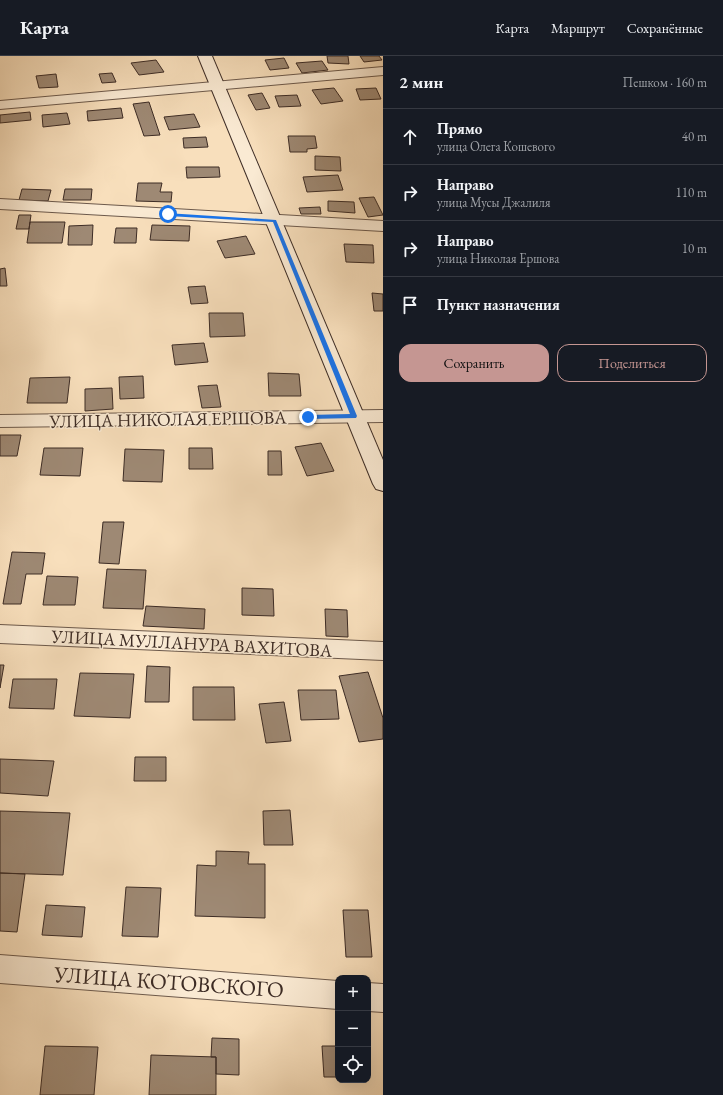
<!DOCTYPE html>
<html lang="ru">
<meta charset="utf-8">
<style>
:root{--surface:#171b24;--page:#242831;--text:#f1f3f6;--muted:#9ea1a6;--line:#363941;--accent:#c59692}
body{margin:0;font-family:"EB Garamond",serif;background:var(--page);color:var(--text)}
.controls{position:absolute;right:12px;bottom:12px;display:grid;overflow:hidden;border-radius:8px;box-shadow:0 4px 16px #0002}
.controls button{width:36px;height:36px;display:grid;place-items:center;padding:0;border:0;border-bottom:1px solid var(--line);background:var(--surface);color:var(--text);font:20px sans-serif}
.stop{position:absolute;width:12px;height:12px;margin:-9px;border:3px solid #1a73e8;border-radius:50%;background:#fff}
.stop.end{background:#1a73e8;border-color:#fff;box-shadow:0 1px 4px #0008}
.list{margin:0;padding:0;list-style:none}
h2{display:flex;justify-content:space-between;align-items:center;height:52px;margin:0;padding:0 16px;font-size:17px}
h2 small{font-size:13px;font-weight:400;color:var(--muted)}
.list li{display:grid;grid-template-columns:26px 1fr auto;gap:12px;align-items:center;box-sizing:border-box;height:56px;padding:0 16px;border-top:1px solid var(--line)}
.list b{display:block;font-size:15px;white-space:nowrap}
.list p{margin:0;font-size:13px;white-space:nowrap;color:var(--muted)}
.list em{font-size:13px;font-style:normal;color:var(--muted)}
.actions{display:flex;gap:8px;padding:12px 16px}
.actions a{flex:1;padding:9px 0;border:1px solid var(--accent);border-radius:12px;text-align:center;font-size:14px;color:var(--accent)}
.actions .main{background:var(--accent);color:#111}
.icon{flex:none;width:22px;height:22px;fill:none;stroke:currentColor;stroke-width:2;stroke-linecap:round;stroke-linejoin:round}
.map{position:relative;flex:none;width:383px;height:1039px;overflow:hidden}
header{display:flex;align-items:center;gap:24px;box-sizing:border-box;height:56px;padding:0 20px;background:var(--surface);border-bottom:1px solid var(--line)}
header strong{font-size:19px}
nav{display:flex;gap:22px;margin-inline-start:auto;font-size:14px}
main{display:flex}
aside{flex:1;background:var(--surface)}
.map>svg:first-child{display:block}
</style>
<header>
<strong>Карта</strong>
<nav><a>Карта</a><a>Маршрут</a><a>Сохранённые</a></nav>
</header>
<main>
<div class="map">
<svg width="383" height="1039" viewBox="0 0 383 1039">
<rect width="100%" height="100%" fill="#f8dfbc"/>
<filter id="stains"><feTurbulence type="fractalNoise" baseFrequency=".005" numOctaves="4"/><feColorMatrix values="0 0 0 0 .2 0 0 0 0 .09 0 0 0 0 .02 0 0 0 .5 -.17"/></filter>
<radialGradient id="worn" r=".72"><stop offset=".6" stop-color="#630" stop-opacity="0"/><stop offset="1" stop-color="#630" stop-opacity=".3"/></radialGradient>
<path fill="#9e8974" stroke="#3d2c25" d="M 327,0 L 348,0 L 349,8 L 328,7 Z
M 360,0 L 379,0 L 382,4 L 364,6 Z
M 284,2 L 289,12 L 270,14 L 265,4 Z
M 156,4 L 164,16 L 139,19 L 131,7 Z
M 322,5 L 328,14 L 302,17 L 296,7 Z
M 112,17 L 116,26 L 102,27 L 99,18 Z
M 56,18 L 58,31 L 39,32 L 36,20 Z
M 334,32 L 343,45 L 321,48 L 312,34 Z
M 376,32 L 381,43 L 360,44 L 356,33 Z
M 262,37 L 270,52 L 256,54 L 248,39 Z
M 297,39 L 301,50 L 279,51 L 275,40 Z
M 149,46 L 160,79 L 144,80 L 133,48 Z
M 121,52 L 123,62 L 88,65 L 87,55 Z
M 30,56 L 31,64 L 0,67 L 0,59 Z
M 67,57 L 70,68 L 43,71 L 42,59 Z
M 194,58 L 200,71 L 169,74 L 164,61 Z
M 288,80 L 315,80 L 317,92 L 307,93 L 307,96 L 290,96 Z
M 206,81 L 208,91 L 184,92 L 183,82 Z
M 315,100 L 340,101 L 341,115 L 315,114 Z
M 186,111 L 219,111 L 220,121 L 187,122 Z
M 338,119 L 343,134 L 307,136 L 303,121 Z
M 138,127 L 162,127 L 160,136 L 172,136 L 171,146 L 136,145 Z
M 22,133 L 51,134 L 48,145 L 19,144 Z
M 65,133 L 92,133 L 91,144 L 63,144 Z
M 374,141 L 383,159 L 368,161 L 359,142 Z
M 328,145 L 354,146 L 355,157 L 328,155 Z
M 320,151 L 321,158 L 301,158 L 299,152 Z
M 19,159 L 31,159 L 29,173 L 16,173 Z
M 30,166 L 65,166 L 62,187 L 27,187 Z
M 93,169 L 92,189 L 68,189 L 69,170 Z
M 152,169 L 190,170 L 189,185 L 150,184 Z
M 116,172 L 137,172 L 136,187 L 114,187 Z
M 246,180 L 255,198 L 225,202 L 217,185 Z
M 344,188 L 373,189 L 374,207 L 346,206 Z
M 5,212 L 7,230 L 0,230 L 0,213 Z
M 205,230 L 208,247 L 191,248 L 188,231 Z
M 372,237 L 383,238 L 383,255 L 374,255 Z
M 209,257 L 243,257 L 245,280 L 210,281 Z
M 204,287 L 208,306 L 175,309 L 172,289 Z
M 268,317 L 299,318 L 301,340 L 269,340 Z
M 143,320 L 144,342 L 120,343 L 119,321 Z
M 70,321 L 67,347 L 27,347 L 30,322 Z
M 217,329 L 221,351 L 202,352 L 198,330 Z
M 112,332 L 113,353 L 85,355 L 85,333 Z
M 0,379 L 21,379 L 17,400 L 0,400 Z
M 321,387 L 334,415 L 307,420 L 295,391 Z
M 44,392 L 83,392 L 80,420 L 40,419 Z
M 189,392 L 212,392 L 213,413 L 189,413 Z
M 125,393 L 164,394 L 162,426 L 123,425 Z
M 268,395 L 281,395 L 282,419 L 268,419 Z
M 103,466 L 124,466 L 119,508 L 99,507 Z
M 12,496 L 45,497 L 42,518 L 26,518 L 21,548 L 3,548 Z
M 107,513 L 146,514 L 143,553 L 103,552 Z
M 47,520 L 78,521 L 75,549 L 43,549 Z
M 242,532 L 273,533 L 274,560 L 242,559 Z
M 146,550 L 205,553 L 204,573 L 143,570 Z
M 325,553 L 347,554 L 348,581 L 326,580 Z
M 0,609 L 4,609 L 0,632 Z
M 147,610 L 170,611 L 169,646 L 145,646 Z
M 368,616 L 383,662 L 383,683 L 359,686 L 339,620 Z
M 80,617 L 134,618 L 130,662 L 74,660 Z
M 13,623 L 57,623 L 54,653 L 9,652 Z
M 193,631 L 234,631 L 235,664 L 193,664 Z
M 298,634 L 336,634 L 339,663 L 301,664 Z
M 284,646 L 291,685 L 266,687 L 259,648 Z
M 135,701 L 166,701 L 166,725 L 134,725 Z
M 0,703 L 54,705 L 48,740 L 0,737 Z
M 290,754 L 293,789 L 264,789 L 263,755 Z
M 0,755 L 70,757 L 63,819 L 0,817 Z
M 216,795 L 249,796 L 248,808 L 265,808 L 265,862 L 195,860 L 197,809 L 216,810 Z
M 0,817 L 25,818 L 17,876 L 0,875 Z
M 126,831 L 161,832 L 158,881 L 122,880 Z
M 46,849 L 85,851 L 82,881 L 42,879 Z
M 343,854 L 368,854 L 372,901 L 346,901 Z
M 212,982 L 239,983 L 239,1019 L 216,1018 L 216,1001 L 211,1001 Z
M 45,990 L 98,991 L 94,1039 L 40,1039 Z
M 322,990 L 338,990 L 338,1021 L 324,1021 Z
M 151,999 L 216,1001 L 216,1039 L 149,1039 Z"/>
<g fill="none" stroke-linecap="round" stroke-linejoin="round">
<defs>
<path id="street" d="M 383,11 L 383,19 L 0,53 L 0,45 Z
M 0,143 L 383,165 L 383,175 L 0,153 Z
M 383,354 L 383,366 L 0,371 L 0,359 Z
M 0,569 L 383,586 L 383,604 L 0,587 Z
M 0,899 L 338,925 L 338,953 L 0,927 Z
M 368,927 L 383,928 L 383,956 L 368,955 Z"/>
<path id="secondary" d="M 198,0 L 212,0 L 383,404 L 383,435 L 376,433 L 373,428 Z"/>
</defs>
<use href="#street" stroke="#6c594b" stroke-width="2"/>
<use href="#secondary" stroke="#3d2c25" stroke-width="2"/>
<use href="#street" fill="#faead3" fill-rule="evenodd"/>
<use href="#secondary" fill="#faead3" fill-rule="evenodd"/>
</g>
<path fill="#1a73e8" d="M 166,157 L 276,164 L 357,360 L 356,362 L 308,363 L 305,361 L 308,359 L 350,358 L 273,166 L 168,160 Z"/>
<g text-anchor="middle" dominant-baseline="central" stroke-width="3" stroke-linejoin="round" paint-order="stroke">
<g font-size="18" fill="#3d2c25" stroke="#faead3">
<text transform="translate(168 363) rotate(-1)">УЛИЦА НИКОЛАЯ ЕРШОВА</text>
<text transform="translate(192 587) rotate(3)">УЛИЦА МУЛЛАНУРА ВАХИТОВА</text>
</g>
<g font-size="22" fill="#3d2c25" stroke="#faead3">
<text transform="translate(169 926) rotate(4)">УЛИЦА КОТОВСКОГО</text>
</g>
</g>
<rect width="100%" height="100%" filter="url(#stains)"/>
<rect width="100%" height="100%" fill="url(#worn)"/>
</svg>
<div class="controls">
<button>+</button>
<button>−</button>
<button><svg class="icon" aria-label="locate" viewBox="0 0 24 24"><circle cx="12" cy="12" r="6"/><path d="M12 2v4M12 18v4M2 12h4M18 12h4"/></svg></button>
</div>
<div class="stop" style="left:168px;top:158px"></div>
<div class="stop end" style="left:308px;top:361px"></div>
</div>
<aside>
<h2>2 мин<small>Пешком · 160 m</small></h2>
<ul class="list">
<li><svg class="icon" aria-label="ahead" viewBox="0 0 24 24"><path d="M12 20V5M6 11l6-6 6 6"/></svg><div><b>Прямо</b><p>улица Олега Кошевого</p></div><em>40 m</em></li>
<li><svg class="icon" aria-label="right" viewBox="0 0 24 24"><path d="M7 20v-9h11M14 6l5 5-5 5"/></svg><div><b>Направо</b><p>улица Мусы Джалиля</p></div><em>110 m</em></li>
<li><svg class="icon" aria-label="right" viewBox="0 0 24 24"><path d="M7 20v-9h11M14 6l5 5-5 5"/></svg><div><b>Направо</b><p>улица Николая Ершова</p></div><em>10 m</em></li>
<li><svg class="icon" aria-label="arrive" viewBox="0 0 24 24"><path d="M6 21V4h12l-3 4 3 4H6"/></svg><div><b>Пункт назначения</b></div></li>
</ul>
<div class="actions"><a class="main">Сохранить</a><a>Поделиться</a></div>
</aside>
</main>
